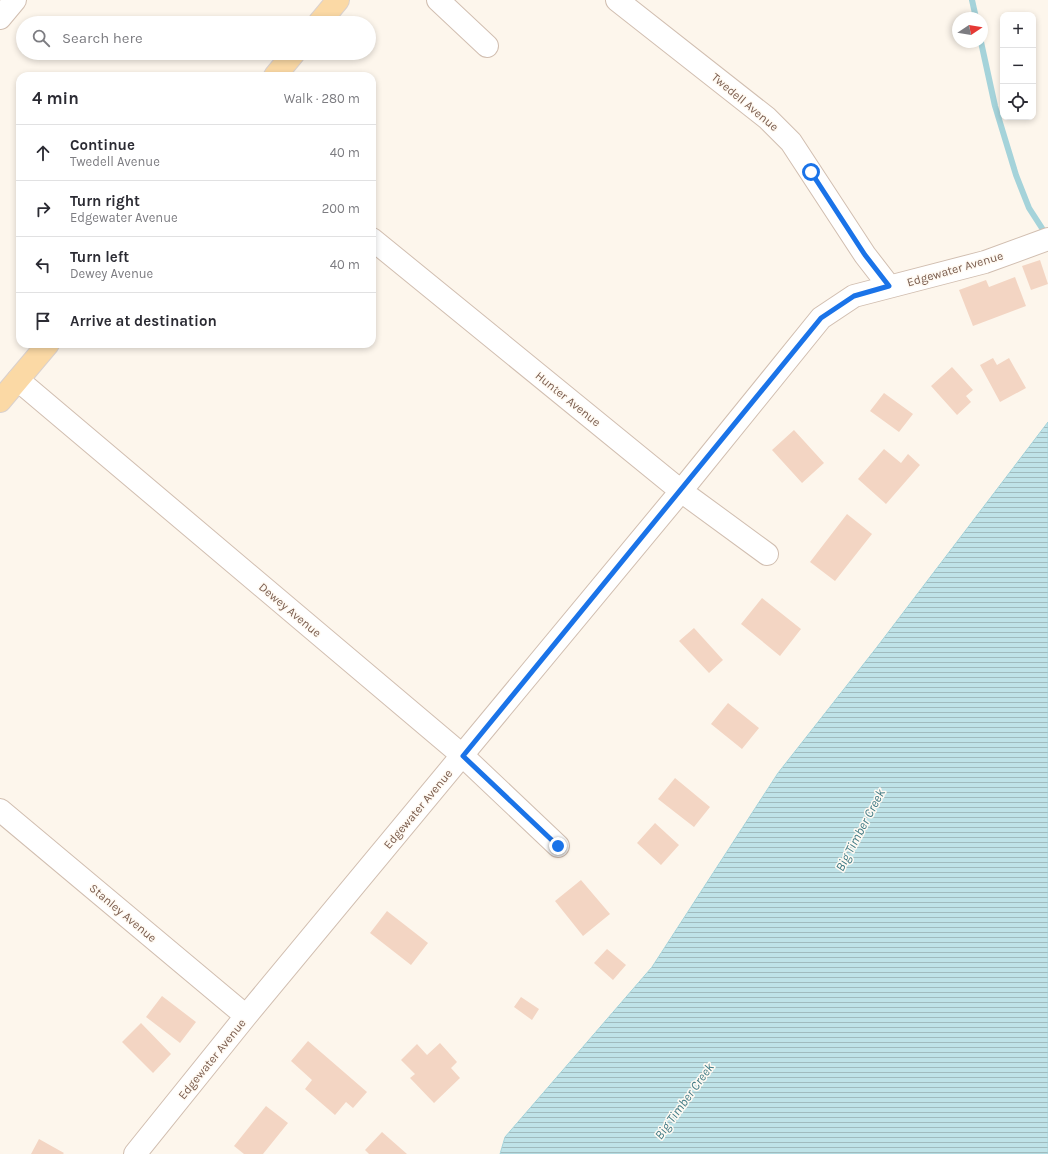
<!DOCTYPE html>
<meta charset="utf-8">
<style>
:root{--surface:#fff;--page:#f2f2f3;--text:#2b2b33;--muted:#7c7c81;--line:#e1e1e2}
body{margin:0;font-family:Karla,sans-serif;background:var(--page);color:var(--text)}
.controls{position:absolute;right:12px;top:12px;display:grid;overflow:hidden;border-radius:8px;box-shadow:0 2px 6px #0003}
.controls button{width:36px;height:36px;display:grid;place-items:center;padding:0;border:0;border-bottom:1px solid var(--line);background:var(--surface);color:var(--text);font:20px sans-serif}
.compass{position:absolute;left:952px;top:12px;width:36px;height:36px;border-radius:50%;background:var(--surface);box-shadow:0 2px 6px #0003;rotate:78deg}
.stop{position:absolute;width:12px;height:12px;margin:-9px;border:3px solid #1a73e8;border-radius:50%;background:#fff}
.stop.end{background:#1a73e8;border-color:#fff;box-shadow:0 1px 4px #0008}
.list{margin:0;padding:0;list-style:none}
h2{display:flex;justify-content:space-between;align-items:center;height:52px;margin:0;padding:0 16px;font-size:17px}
h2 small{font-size:13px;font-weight:400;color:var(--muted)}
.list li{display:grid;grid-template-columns:26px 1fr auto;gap:12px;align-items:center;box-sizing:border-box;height:56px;padding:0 16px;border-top:1px solid var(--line)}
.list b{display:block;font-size:15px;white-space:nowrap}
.list p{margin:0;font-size:13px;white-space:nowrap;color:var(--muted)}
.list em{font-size:13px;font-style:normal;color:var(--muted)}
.icon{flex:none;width:22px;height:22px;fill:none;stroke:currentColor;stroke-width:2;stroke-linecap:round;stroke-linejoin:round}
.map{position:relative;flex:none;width:1048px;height:1154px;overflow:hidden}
.search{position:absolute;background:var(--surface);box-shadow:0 2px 6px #0003;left:16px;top:16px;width:360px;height:44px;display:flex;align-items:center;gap:10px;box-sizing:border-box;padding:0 14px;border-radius:22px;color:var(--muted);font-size:15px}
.panel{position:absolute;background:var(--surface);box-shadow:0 2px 6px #0003;left:16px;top:72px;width:360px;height:276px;border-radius:12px}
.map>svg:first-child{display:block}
</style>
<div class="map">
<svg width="1048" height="1154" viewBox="0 0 1048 1154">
<defs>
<pattern id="water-rules" width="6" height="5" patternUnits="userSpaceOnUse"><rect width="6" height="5" fill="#bfe3e8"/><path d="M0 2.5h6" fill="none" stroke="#a0bbbe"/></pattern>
</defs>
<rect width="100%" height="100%" fill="#fdf6ec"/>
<path fill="url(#water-rules)" stroke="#a5d3da" d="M 1048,422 L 1048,1154 L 500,1154 L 505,1137 L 652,967 L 778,773 L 877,647 Z"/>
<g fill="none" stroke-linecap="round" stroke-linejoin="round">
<path stroke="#a5d3da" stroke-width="6" d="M 972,0 L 976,18
M 981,42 L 995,106 L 1016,175 L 1029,208 L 1047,236"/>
</g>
<path fill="#f3d5c3" d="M 1040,260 L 1048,284 L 1031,290 L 1022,266 Z
M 1015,277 L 1026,306 L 973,326 L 959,290 L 986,280 L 989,287 Z
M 993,358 L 997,365 L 1009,358 L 1026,388 L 1000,402 L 980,365 Z
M 952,367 L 973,390 L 966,396 L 971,402 L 957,415 L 931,386 Z
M 884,393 L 913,414 L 899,432 L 870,411 Z
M 794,430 L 824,463 L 802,483 L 772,450 Z
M 884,449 L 901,463 L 908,454 L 920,465 L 886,504 L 858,479 Z
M 847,514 L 872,534 L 835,581 L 810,562 Z
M 762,598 L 801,629 L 780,656 L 741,624 Z
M 694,628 L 723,660 L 709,673 L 679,641 Z
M 728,703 L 759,728 L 742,749 L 711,724 Z
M 675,778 L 710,807 L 694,827 L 658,799 Z
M 655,823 L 679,845 L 661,865 L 637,843 Z
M 581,880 L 610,914 L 583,936 L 555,901 Z
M 387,911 L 428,943 L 411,965 L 370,933 Z
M 607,949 L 626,965 L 613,980 L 594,963 Z
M 162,996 L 196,1022 L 180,1043 L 146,1017 Z
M 521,997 L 539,1009 L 532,1020 L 514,1007 Z
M 141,1023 L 171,1054 L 153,1073 L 122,1042 Z
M 308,1041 L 367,1092 L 353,1108 L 346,1102 L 335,1115 L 305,1089 L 312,1080 L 291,1061 Z
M 440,1043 L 457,1062 L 451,1068 L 460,1078 L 434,1103 L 410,1078 L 415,1074 L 401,1060 L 417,1044 L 427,1055 Z
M 266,1106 L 288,1123 L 263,1154 L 244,1154 L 234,1146 Z
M 382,1132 L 407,1154 L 369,1154 L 365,1150 Z
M 39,1139 L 64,1153 L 63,1154 L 31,1154 Z"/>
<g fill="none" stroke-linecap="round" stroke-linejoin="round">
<defs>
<path id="minor" d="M 438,0 L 487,46
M 617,0 L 767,118 L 791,142 L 865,255 L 889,286
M 0,18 L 15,0
M 372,239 L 681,491 L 767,554
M 18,380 L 463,756 L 558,846
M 0,810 L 246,1016
M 135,1154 L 246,1016 L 681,491 L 821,318 L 854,296 L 985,262 L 1048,239"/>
<path id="major" d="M 319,23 L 338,0
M 275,76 L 294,53
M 0,401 L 48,344"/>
</defs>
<use href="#minor" stroke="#d1beb0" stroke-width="24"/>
<use href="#major" stroke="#dad1cd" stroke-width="24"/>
<use href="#minor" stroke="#fff" stroke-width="22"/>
<use href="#major" stroke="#fbd9a5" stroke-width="22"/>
</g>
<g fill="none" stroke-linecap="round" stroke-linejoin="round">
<path stroke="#1a73e8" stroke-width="5" d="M 558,846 L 463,756 L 821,318 L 854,296 L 889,286 L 865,255 L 811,172"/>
</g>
<g text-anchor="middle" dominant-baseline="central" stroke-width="3" stroke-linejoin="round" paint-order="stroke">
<g font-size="12" fill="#7a5c4d" stroke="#fffaf3">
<text transform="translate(745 102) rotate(40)">Twedell Avenue</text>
<text transform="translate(955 269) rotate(-16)">Edgewater Avenue</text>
<text transform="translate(568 399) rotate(39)">Hunter Avenue</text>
<text transform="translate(290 610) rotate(40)">Dewey Avenue</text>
<text transform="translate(418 809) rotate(-50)">Edgewater Avenue</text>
<text transform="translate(123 913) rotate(40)">Stanley Avenue</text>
<text transform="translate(212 1059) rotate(-51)">Edgewater Avenue</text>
</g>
<g font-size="13" font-style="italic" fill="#437c86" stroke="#fffaf3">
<text transform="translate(860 830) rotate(-62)">Big Timber Creek</text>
<text transform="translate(684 1101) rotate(-54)">Big Timber Creek</text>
</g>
</g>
</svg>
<div class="controls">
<button>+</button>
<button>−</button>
<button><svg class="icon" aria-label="locate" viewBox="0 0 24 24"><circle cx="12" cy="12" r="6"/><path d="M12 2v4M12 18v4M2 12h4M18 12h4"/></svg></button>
</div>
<svg class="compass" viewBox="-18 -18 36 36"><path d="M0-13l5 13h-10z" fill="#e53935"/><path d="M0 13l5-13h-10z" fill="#7c7c81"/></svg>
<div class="stop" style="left:811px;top:172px"></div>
<div class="stop end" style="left:558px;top:846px"></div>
<div class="search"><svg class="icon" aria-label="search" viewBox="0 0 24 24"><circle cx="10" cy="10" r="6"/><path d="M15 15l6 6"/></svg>Search here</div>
<section class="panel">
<h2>4 min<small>Walk · 280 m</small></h2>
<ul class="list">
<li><svg class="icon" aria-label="ahead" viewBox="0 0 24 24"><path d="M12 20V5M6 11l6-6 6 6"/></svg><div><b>Continue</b><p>Twedell Avenue</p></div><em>40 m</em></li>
<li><svg class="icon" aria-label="right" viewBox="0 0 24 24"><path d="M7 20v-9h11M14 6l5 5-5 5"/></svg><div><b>Turn right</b><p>Edgewater Avenue</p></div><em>200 m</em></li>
<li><svg class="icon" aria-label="left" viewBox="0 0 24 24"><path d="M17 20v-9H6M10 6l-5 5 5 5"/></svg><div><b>Turn left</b><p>Dewey Avenue</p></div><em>40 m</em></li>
<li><svg class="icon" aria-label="arrive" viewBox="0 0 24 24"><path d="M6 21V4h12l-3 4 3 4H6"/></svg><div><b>Arrive at destination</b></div></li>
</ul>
</section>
</div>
